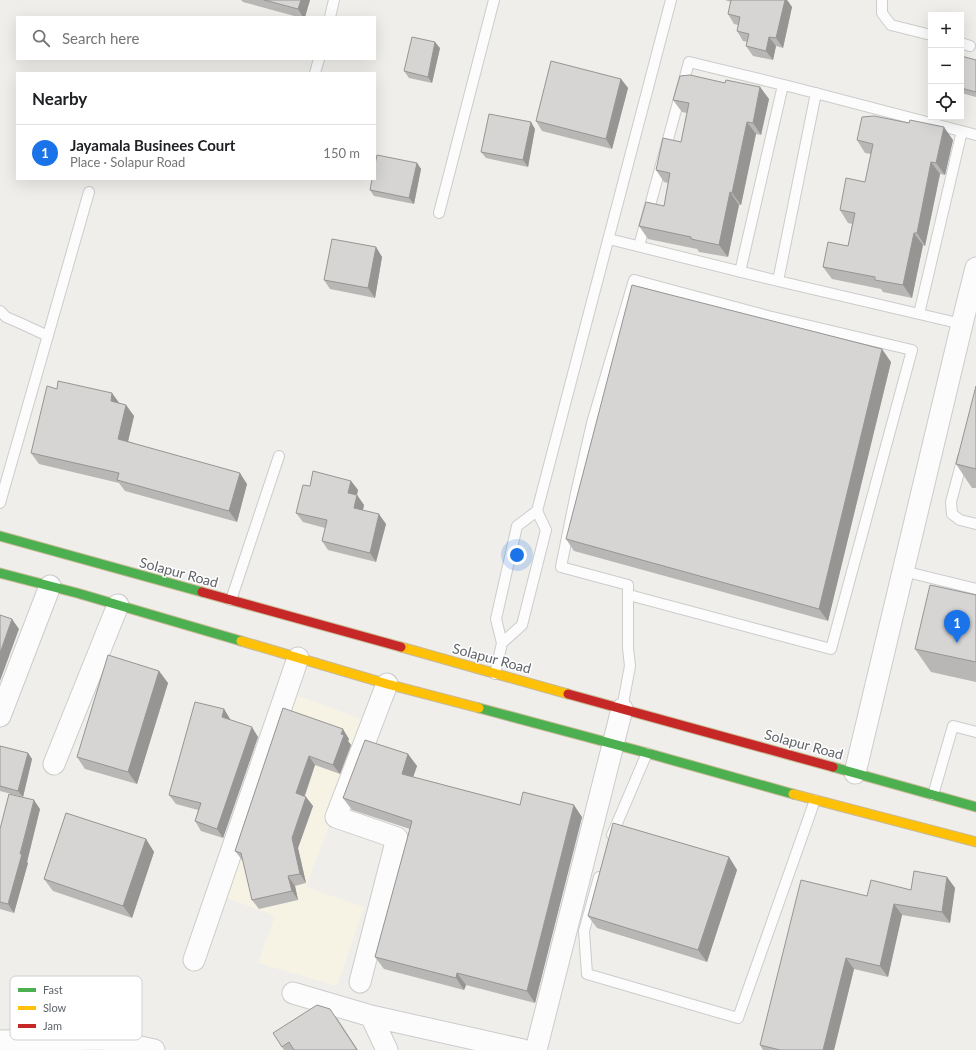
<!DOCTYPE html>
<meta charset="utf-8">
<style>
:root{--surface:#fff;--page:#f6f6f6;--text:#202124;--muted:#757577;--line:#e0e0e0;--accent:#1a73e8}
body{margin:0;font-family:Lato,sans-serif;background:var(--page);color:var(--text)}
.controls{position:absolute;right:12px;top:12px;display:grid;overflow:hidden;border-radius:0px;box-shadow:0 4px 16px #0002}
.controls button{width:36px;height:36px;display:grid;place-items:center;padding:0;border:0;border-bottom:1px solid var(--line);background:var(--surface);color:var(--text);font:20px sans-serif}
.you{position:absolute;left:517px;top:555px;width:14px;height:14px;margin:-10px;border:3px solid #fff;border-radius:50%;background:#1a73e8;box-shadow:0 0 0 6px #1a73e833}
.badge{display:grid;place-items:center;width:26px;height:26px;border-radius:50%;background:var(--accent);color:#fff;font-size:13px;font-weight:700}
.pin{position:absolute;translate:-50% -33px;filter:drop-shadow(0 1px 2px #0008)}
.pin::after{content:'';position:absolute;top:21px;width:14px;height:12px;background:inherit;clip-path:polygon(0 0,100% 0,50% 100%)}
.list{margin:0;padding:0;list-style:none}
h2{display:flex;justify-content:space-between;align-items:center;height:52px;margin:0;padding:0 16px;font-size:17px}
h2 small{font-size:13px;font-weight:400;color:var(--muted)}
.list li{display:grid;grid-template-columns:26px 1fr auto;gap:12px;align-items:center;box-sizing:border-box;height:56px;padding:0 16px;border-top:1px solid var(--line)}
.list b{display:block;font-size:15px;white-space:nowrap}
.list p{margin:0;font-size:13px;white-space:nowrap;color:var(--muted)}
.list em{font-size:13px;font-style:normal;color:var(--muted)}
.icon{flex:none;width:22px;height:22px;fill:none;stroke:currentColor;stroke-width:2;stroke-linecap:round;stroke-linejoin:round}
.map{position:relative;flex:none;width:976px;height:1050px;overflow:hidden}
.search{position:absolute;background:var(--surface);box-shadow:0 4px 16px #0002;left:16px;top:16px;width:360px;height:44px;display:flex;align-items:center;gap:10px;box-sizing:border-box;padding:0 14px;border-radius:0px;color:var(--muted);font-size:15px}
.panel{position:absolute;background:var(--surface);box-shadow:0 4px 16px #0002;left:16px;top:72px;width:360px;height:108px;border-radius:0px}
.map>svg:first-child{display:block}
</style>
<div class="map">
<svg width="976" height="1050" viewBox="0 0 976 1050">
<rect width="100%" height="100%" fill="#efeeea"/>
<path fill="#f7f3e4" d="M 294,694 L 368,722 L 306,887 L 364,907 L 337,986 L 258,963 L 275,916 L 225,897 Z"/>
<g fill="none" stroke-linecap="round" stroke-linejoin="round">
<defs>
<path id="lane" d="M 882,0 L 882,13 L 891,25 L 931,35
M 330,17 L 334,0
M 961,43 L 970,46
M 315,73 L 319,59
M 439,213 L 494,0
M 609,239 L 778,281 L 962,324
M 639,246 L 689,62 L 796,88 L 976,135
M 740,272 L 783,85
M 778,281 L 816,93
M 0,311 L 6,317 L 22,324 L 48,336
M 919,314 L 962,131
M 963,457 L 951,502 L 952,514 L 960,520 L 976,524
M 0,503 L 89,192
M 903,571 L 976,589
M 231,600 L 279,456
M 502,643 L 522,625 L 546,530 L 537,511
M 495,674 L 502,643 L 496,619 L 517,526 L 537,511 L 671,0
M 622,709 L 630,666 L 628,648 L 628,585 L 561,567 L 576,493 L 592,423 L 634,280 L 768,316 L 912,350 L 831,649 L 629,595
M 933,795 L 953,726 L 976,732
M 612,835 L 647,753
M 599,877 L 584,931 L 587,974 L 738,1018 L 815,800"/>
<path id="street" d="M 0,716 L 50,586
M 54,764 L 118,605
M 855,773 L 962,324 L 976,268
M 194,960 L 298,658
M 360,982 L 397,838 L 336,817 L 387,684
M 293,993 L 371,1016 L 523,1050
M 371,1016 L 387,1050
M 0,1041 L 104,1039 L 154,1050
M 536,1050 L 622,709"/>
<path id="fast" d="M 0,536 L 202,592
M 0,573 L 77,593 L 241,641
M 479,708 L 647,753 L 793,794
M 833,767 L 976,807"/>
<path id="slow" d="M 241,641 L 387,684 L 479,708
M 401,647 L 568,694
M 793,794 L 976,842"/>
<path id="jam" d="M 202,592 L 401,647
M 568,694 L 833,767"/>
</defs>
<use href="#lane" stroke="#cbcccc" stroke-width="12"/>
<use href="#street" stroke="#cbcccc" stroke-width="23"/>
<use href="#fast" stroke="#c8b996" stroke-width="11"/>
<use href="#slow" stroke="#c8b996" stroke-width="11"/>
<use href="#jam" stroke="#c8b996" stroke-width="11"/>
<use href="#lane" stroke="#fdfcfc" stroke-width="10"/>
<use href="#street" stroke="#fdfcfc" stroke-width="21"/>
<use href="#fast" stroke="#4caf50" stroke-width="9"/>
<use href="#slow" stroke="#ffc107" stroke-width="9"/>
<use href="#jam" stroke="#c62828" stroke-width="9"/>
</g>
<path fill="#b8b7b5" d="M 241,0 L 310,0 L 305,17 L 298,17 L 243,2 Z
M 725,0 L 787,0 L 792,7 L 783,48 L 776,46 L 773,60 L 753,56 L 746,46 L 747,42 L 743,41 L 737,31 L 738,25 L 734,24 L 728,14 L 731,2 Z
M 440,48 L 432,83 L 409,78 L 404,71 Z
M 961,56 L 976,60 L 976,97 L 961,93 Z
M 621,79 L 628,88 L 612,149 L 542,131 L 536,121 Z
M 725,83 L 760,87 L 769,99 L 761,135 L 756,134 L 741,205 L 739,205 L 728,257 L 699,252 L 697,249 L 648,239 L 639,226 L 664,206 L 668,183 L 664,182 L 656,170 L 681,142 L 687,113 L 682,112 L 673,100 Z
M 535,129 L 528,167 L 486,158 L 481,152 Z
M 857,140 L 953,140 L 945,175 L 940,174 L 925,246 L 923,245 L 912,298 L 883,292 L 881,289 L 832,279 L 823,267 L 848,246 L 852,224 L 848,223 L 840,210 L 865,182 L 871,154 L 865,153 Z
M 417,163 L 421,169 L 414,204 L 374,196 L 370,190 Z
M 376,247 L 382,257 L 375,298 L 330,289 L 324,280 Z
M 891,362 L 828,621 L 574,551 L 566,539 Z
M 976,386 L 976,488 L 972,488 L 956,464 Z
M 119,403 L 126,405 L 134,416 L 128,441 L 247,484 L 237,522 L 125,491 L 119,483 L 39,464 L 31,453 Z
M 351,481 L 358,490 L 357,495 L 364,505 L 363,510 L 386,524 L 376,562 L 328,550 L 322,541 L 325,528 L 303,522 L 296,513 L 310,486 Z
M 976,595 L 976,682 L 931,672 L 915,649 Z
M 159,671 L 168,683 L 137,784 L 85,769 L 77,757 Z
M 283,708 L 349,739 L 348,741 L 351,745 L 340,774 L 315,765 L 305,796 L 313,806 L 298,848 L 306,883 L 295,886 L 298,900 L 259,909 L 252,900 L 243,861 L 242,860 L 235,851 Z
M 224,709 L 230,719 L 230,720 L 258,737 L 223,838 L 201,831 L 195,821 L 198,810 L 176,804 L 169,795 Z
M 0,746 L 28,753 L 32,759 L 23,797 L 0,791 Z
M 408,754 L 417,766 L 413,777 L 520,805 L 582,817 L 535,1003 L 466,985 L 464,990 L 384,969 L 375,957 L 410,829 L 352,810 L 343,798 Z
M 40,809 L 27,862 L 28,863 L 14,913 L 0,909 L 0,829 Z
M 146,839 L 154,852 L 132,918 L 53,891 L 44,879 Z
M 729,857 L 737,870 L 707,962 L 597,928 L 588,916 Z
M 947,877 L 955,888 L 950,923 L 902,915 L 888,977 L 854,969 L 834,1050 L 763,1050 L 760,1045 L 867,896 L 911,890 Z
M 337,1018 L 358,1050 L 284,1050 L 273,1033 Z"/>
<path fill="#969594" d="M 301,0 L 310,0 L 305,17 L 303,17 L 298,9 Z
M 782,0 L 787,0 L 792,7 L 783,48 L 776,38 Z
M 769,37 L 776,46 L 773,60 L 766,51 Z
M 435,42 L 440,48 L 432,83 L 428,77 Z
M 621,79 L 628,88 L 612,149 L 606,139 Z
M 760,87 L 769,99 L 761,135 L 753,123 Z
M 531,122 L 535,129 L 528,167 L 523,160 Z
M 747,122 L 756,134 L 741,205 L 732,193 Z
M 944,127 L 953,140 L 945,175 L 936,163 Z
M 931,162 L 940,174 L 925,246 L 917,233 Z
M 417,163 L 421,169 L 414,204 L 409,198 Z
M 730,192 L 739,205 L 728,257 L 719,245 Z
M 914,233 L 923,245 L 912,298 L 903,285 Z
M 376,247 L 382,257 L 375,298 L 368,288 Z
M 882,349 L 891,362 L 828,621 L 819,609 Z
M 112,393 L 120,404 L 111,401 Z
M 126,405 L 134,416 L 126,450 L 118,439 Z
M 240,473 L 247,484 L 237,522 L 229,511 Z
M 351,481 L 358,490 L 355,502 L 348,493 Z
M 357,495 L 364,505 L 361,518 L 354,508 Z
M 379,514 L 386,524 L 376,562 L 370,553 Z
M 12,619 L 19,629 L 0,681 L 0,653 Z
M 159,671 L 168,683 L 137,784 L 128,772 Z
M 224,709 L 230,719 L 228,726 L 222,717 Z
M 252,727 L 258,737 L 223,838 L 217,829 Z
M 343,729 L 349,739 L 348,741 L 351,745 L 340,774 L 333,765 Z
M 28,753 L 32,759 L 23,797 L 18,791 Z
M 408,754 L 417,766 L 410,786 L 402,774 Z
M 309,756 L 315,765 L 302,803 L 296,793 Z
M 306,797 L 313,806 L 298,848 L 306,883 L 300,874 L 292,838 Z
M 34,800 L 40,809 L 27,862 L 28,863 L 14,913 L 8,904 Z
M 574,805 L 582,817 L 535,1003 L 527,991 Z
M 146,839 L 154,852 L 132,918 L 123,906 Z
M 729,857 L 737,870 L 707,962 L 698,950 Z
M 288,876 L 295,886 L 298,900 L 292,891 Z
M 947,877 L 955,888 L 950,923 L 942,912 Z
M 894,904 L 902,915 L 888,977 L 880,966 Z
M 846,958 L 854,969 L 834,1050 L 823,1050 Z
M 457,973 L 466,985 L 464,990 L 456,978 Z"/>
<path fill="#d6d5d3" stroke="#969594" d="M 264,0 L 301,0 L 298,9 Z
M 731,0 L 785,0 L 776,38 L 769,37 L 766,51 L 746,46 L 749,34 L 737,31 L 740,17 L 728,14 Z
M 412,37 L 435,42 L 428,77 L 404,71 Z
M 961,56 L 976,60 L 976,92 L 961,88 Z
M 551,61 L 621,79 L 606,139 L 536,121 Z
M 690,75 L 725,83 L 726,80 L 760,87 L 753,123 L 747,122 L 732,193 L 730,192 L 719,245 L 691,239 L 691,237 L 639,226 L 646,202 L 664,206 L 670,173 L 656,170 L 663,138 L 681,142 L 689,103 L 673,100 L 680,76 Z
M 489,114 L 531,122 L 523,160 L 481,152 Z
M 874,116 L 909,123 L 910,120 L 944,127 L 936,163 L 931,162 L 917,233 L 914,233 L 903,285 L 875,280 L 875,277 L 823,267 L 828,242 L 848,246 L 855,213 L 840,210 L 846,178 L 865,182 L 873,144 L 857,140 L 862,117 Z
M 377,155 L 417,163 L 409,198 L 370,190 L 372,179 L 375,179 L 375,164 Z
M 332,239 L 376,247 L 368,288 L 324,280 Z
M 632,285 L 882,349 L 819,609 L 566,539 Z
M 58,381 L 112,393 L 111,401 L 126,405 L 118,439 L 240,473 L 229,511 L 117,480 L 119,473 L 31,453 L 47,386 L 57,389 Z
M 976,386 L 976,469 L 956,464 Z
M 313,471 L 351,481 L 348,493 L 357,495 L 354,508 L 379,514 L 370,553 L 322,541 L 327,520 L 296,513 L 303,485 L 310,486 Z
M 930,585 L 976,595 L 976,662 L 915,649 Z
M 0,615 L 12,619 L 0,653 Z
M 108,655 L 159,671 L 128,772 L 77,757 Z
M 195,702 L 224,709 L 222,717 L 252,727 L 217,829 L 195,821 L 201,803 L 169,795 Z
M 283,708 L 343,729 L 341,734 L 344,735 L 333,765 L 309,756 L 296,793 L 306,797 L 292,838 L 300,874 L 288,876 L 292,891 L 252,900 L 241,853 L 235,851 Z
M 365,740 L 408,754 L 402,774 L 520,805 L 523,792 L 574,805 L 527,991 L 457,973 L 456,978 L 375,957 L 412,821 L 343,798 Z
M 0,746 L 28,753 L 18,791 L 0,786 Z
M 9,794 L 34,800 L 20,854 L 22,854 L 8,904 L 0,902 L 0,829 Z
M 66,813 L 146,839 L 123,906 L 44,879 Z
M 613,823 L 729,857 L 698,950 L 588,916 Z
M 914,871 L 947,877 L 942,912 L 894,904 L 880,966 L 846,958 L 823,1050 L 780,1050 L 760,1045 L 801,880 L 867,896 L 871,880 L 911,890 Z
M 317,1005 L 330,1009 L 357,1050 L 294,1050 L 289,1042 L 282,1047 L 273,1033 Z"/>
<g text-anchor="middle" dominant-baseline="central" stroke-width="3" stroke-linejoin="round" paint-order="stroke">
<g font-size="14" fill="#5f6368" stroke="#fff">
<text transform="translate(179 572) rotate(15)">Solapur Road</text>
<text transform="translate(492 658) rotate(15)">Solapur Road</text>
<text transform="translate(804 744) rotate(15)">Solapur Road</text>
</g>
</g>
<rect x="10" y="976" width="132" height="64" rx="6" fill="#fff" stroke="#cfd0d2" stroke-width="1"/>
<rect x="18" y="988" width="18" height="4" fill="#4caf50"/>
<rect x="18" y="1006" width="18" height="4" fill="#ffc107"/>
<rect x="18" y="1024" width="18" height="4" fill="#c62828"/>
<g font-size="11" fill="#5f6368">
<text x="43" y="994">Fast</text>
<text x="43" y="1012">Slow</text>
<text x="43" y="1030">Jam</text>
</g>
</svg>
<div class="controls">
<button>+</button>
<button>−</button>
<button><svg class="icon" aria-label="locate" viewBox="0 0 24 24"><circle cx="12" cy="12" r="6"/><path d="M12 2v4M12 18v4M2 12h4M18 12h4"/></svg></button>
</div>
<div class="you"></div>
<div class="pin badge" style="left:957px;top:643px">1</div>
<div class="search"><svg class="icon" aria-label="search" viewBox="0 0 24 24"><circle cx="10" cy="10" r="6"/><path d="M15 15l6 6"/></svg>Search here</div>
<section class="panel">
<h2>Nearby<small></small></h2>
<ul class="list">
<li><span class="badge">1</span><div><b>Jayamala Businees Court</b><p>Place · Solapur Road</p></div><em>150 m</em></li>
</ul>
</section>
</div>
